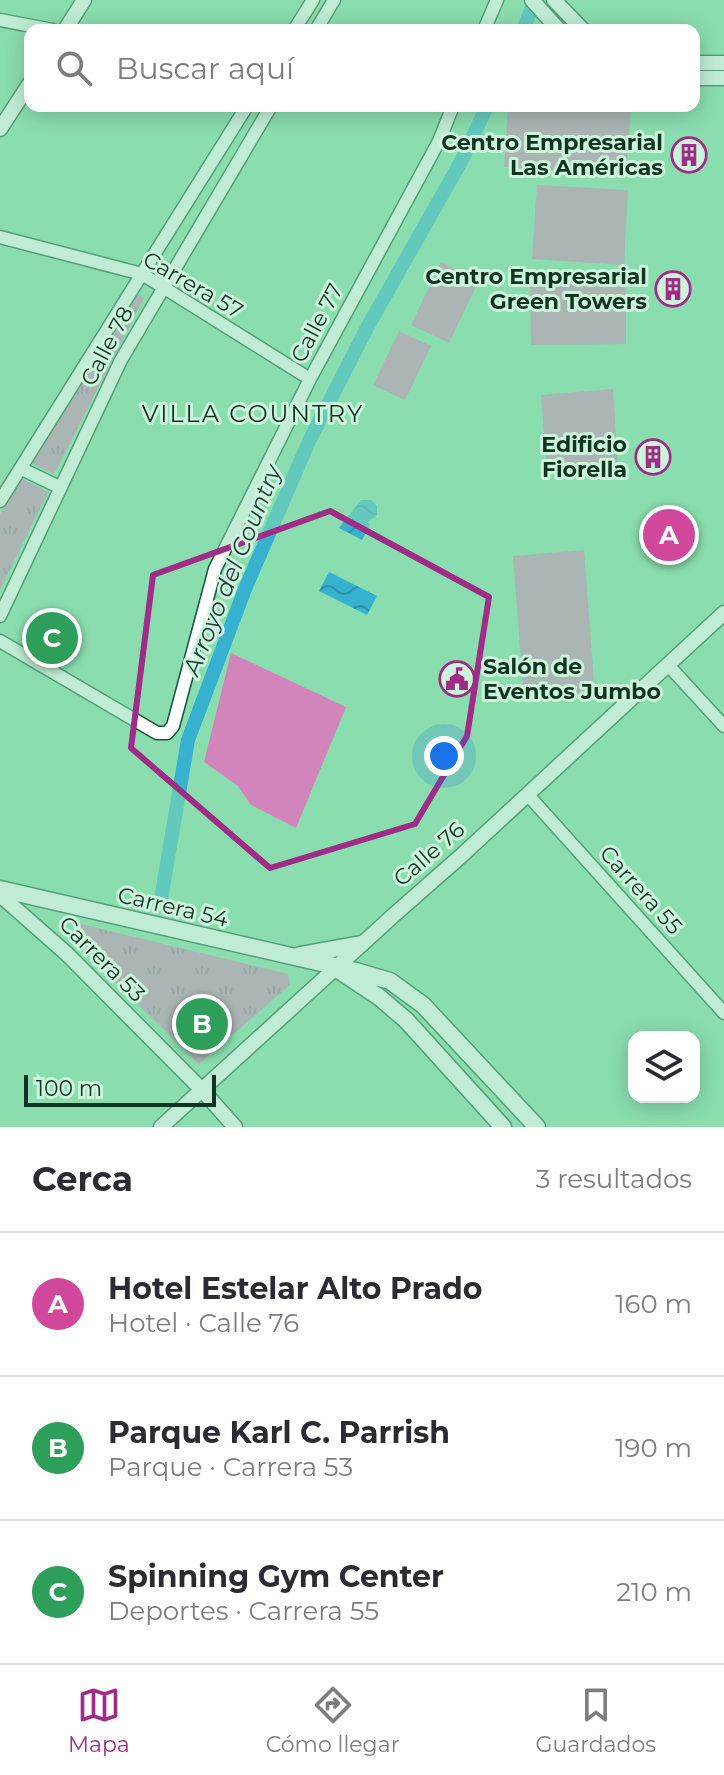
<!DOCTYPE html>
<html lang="es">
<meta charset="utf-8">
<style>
:root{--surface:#fff;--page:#f2f2f3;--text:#2b2b33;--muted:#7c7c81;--line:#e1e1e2;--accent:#a02c87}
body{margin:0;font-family:Montserrat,sans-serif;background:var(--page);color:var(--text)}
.controls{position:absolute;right:24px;bottom:24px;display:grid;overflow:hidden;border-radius:16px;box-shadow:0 4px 20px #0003}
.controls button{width:72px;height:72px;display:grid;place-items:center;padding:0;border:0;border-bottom:2px solid var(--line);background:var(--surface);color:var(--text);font:40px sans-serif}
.scale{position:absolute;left:24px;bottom:20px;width:192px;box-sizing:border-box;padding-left:8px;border:4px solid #113422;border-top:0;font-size:22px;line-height:28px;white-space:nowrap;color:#113422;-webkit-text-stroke:6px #ccf4db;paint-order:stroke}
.you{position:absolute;left:444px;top:756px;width:28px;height:28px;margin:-20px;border:6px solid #fff;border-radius:50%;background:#1a73e8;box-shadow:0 0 0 12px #1a73e833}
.badge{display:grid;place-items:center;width:52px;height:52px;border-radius:50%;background:var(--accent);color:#fff;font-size:26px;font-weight:700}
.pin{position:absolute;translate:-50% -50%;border:4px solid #fff;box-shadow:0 2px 8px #0006}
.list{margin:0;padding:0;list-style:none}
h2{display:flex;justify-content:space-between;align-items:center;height:104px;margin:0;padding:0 32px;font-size:34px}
h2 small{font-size:26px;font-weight:400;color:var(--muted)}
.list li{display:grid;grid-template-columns:52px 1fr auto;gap:24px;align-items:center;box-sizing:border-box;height:144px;padding:0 32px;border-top:2px solid var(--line)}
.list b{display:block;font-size:30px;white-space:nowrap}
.list p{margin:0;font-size:26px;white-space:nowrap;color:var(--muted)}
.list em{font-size:26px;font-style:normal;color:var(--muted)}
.icon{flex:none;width:44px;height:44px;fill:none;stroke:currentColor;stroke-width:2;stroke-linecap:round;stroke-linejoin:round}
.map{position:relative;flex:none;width:724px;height:1127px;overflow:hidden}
.search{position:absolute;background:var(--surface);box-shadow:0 4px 20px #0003;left:24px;right:24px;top:24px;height:88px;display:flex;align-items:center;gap:20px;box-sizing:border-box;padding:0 28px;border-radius:16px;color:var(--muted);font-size:30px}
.sheet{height:536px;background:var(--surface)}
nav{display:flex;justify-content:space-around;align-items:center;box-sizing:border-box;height:112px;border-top:2px solid var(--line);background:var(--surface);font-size:22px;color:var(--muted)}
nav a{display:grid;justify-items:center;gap:4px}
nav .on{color:var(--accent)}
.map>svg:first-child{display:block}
</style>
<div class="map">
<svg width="724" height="1127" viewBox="0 0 724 1127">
<defs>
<pattern id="park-tufts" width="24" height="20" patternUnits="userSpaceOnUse" patternTransform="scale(2)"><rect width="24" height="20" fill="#d185bb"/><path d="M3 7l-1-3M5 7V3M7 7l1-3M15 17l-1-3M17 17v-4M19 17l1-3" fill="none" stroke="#a86e98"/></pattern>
<pattern id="water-waves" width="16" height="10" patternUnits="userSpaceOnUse" patternTransform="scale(2)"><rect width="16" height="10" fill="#36b1cf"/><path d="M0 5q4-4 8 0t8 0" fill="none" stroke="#2c91a8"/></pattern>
</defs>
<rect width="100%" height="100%" fill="#8addae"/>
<path fill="#d185bb" d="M 508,106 L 631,106 L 626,175 L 504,167 Z
M 537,185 L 628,190 L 624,265 L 532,259 Z
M 441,262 L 479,280 L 449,343 L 411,325 Z
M 626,279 L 626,344 L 531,345 L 530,279 Z
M 399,331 L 431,346 L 405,400 L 373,385 Z
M 613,389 L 618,468 L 547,473 L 541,395 Z
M 584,550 L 595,695 L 524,700 L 513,556 Z
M 231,653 L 346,707 L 296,828 L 251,805 L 238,786 L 204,762 Z"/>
<path fill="url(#park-tufts)" d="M 135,293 L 144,298 L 54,474 L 32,463 Z
M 21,478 L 48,492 L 0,590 L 0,514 Z
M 81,924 L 288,974 L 290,985 L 199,1064 L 72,940 Z"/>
<path fill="url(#water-waves)" d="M 361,500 L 371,500 L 377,506 L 377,515 L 368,522 L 370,525 L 362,540 L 339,528 Z
M 329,572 L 377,596 L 367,615 L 319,591 Z"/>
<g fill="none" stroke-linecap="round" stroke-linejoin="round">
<path stroke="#36b1cf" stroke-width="14" d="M 523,30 L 535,0
M 161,899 L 188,740 L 245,589 L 310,439 L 368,326 L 463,158 L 487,106"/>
<defs>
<path id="minor" d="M 0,20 L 53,30
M 294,30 L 313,0
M 316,30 L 334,0
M 484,30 L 497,0
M 0,237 L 142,274 L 310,379
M 22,469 L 59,487
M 0,501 L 247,106
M 0,616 L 121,360 L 271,106
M 0,641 L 157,733 L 167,733 L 173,726 L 215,569 L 310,379 L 439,141 L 453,106
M 668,665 L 724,726
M 528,795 L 724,1013"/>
<path id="tertiary" d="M 532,0 L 559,30
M 554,0 L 583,30
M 65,30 L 84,0
M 694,63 L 724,63
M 694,78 L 724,78
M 0,129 L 30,83
M 0,895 L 67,954 L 202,1090 L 235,1127
M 161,1127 L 395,914 L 461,856 L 724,613"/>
<path id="secondary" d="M 0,889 L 356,971 L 390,981 L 423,1005 L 537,1127
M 300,955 L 361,944
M 340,971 L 379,997 L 406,1020 L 503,1127"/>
</defs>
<use href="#minor" stroke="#135637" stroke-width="15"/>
<use href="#tertiary" stroke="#135637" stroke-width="17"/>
<use href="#secondary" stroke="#135637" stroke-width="19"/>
<use href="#minor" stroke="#fff" stroke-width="12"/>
<use href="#tertiary" stroke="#fff" stroke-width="14"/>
<use href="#secondary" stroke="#fff" stroke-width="16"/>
</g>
<path d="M0 0H724V1127H0ZM 330,511 L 489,597 L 467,736 L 415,824 L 270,868 L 131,748 L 153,575 Z" fill="#8addae" fill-opacity=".55" fill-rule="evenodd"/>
<path fill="none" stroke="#a02c87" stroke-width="6" stroke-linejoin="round" d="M 330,511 L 489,597 L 467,736 L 415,824 L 270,868 L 131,748 L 153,575 Z"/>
<defs>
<symbol id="building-ring" viewBox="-11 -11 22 22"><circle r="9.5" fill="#ccf4db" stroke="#a02c87" stroke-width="1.5"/><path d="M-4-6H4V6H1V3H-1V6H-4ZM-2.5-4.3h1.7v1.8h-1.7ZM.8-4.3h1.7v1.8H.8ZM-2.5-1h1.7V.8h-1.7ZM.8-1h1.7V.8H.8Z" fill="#a02c87"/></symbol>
<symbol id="civic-ring" viewBox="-11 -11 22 22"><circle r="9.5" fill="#ccf4db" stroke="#a02c87" stroke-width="1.5"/><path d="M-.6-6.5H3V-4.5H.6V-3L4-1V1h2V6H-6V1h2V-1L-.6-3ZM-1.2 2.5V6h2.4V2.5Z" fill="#a02c87"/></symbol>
</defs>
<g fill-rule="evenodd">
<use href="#building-ring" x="669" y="135" width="40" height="40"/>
<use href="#building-ring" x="653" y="269" width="40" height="40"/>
<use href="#building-ring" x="633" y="437" width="40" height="40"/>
<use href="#civic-ring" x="437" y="659" width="40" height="40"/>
</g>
<g text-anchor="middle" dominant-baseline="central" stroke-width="6" stroke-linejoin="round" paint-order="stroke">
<g font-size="22" font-weight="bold" fill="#113422" stroke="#ccf4db" text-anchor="end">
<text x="663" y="142">Centro Empresarial<tspan x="663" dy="25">Las Américas</tspan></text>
<text x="647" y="276">Centro Empresarial<tspan x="647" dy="25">Green Towers</tspan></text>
<text x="627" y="444">Edificio<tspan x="627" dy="25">Fiorella</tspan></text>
<text x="483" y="666" text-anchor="start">Salón de<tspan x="483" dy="25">Eventos Jumbo</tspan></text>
</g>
<g font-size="22" fill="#113422" stroke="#ccf4db">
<text transform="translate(193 285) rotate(30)">Carrera 57</text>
<text transform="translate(317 323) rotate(-62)">Calle 77</text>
<text transform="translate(107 346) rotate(-62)">Calle 78</text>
<text transform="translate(429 854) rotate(-41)">Calle 76</text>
<text transform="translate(641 890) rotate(48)">Carrera 55</text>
<text transform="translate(173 907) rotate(13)">Carrera 54</text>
<text transform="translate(102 959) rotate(45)">Carrera 53</text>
</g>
<g font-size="24" letter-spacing="2" fill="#113422" stroke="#ccf4db">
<text x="253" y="413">VILLA COUNTRY</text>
</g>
<g font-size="24" font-style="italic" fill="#223c43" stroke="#ccf4db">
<text transform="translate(232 570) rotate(-68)">Arroyo del Country</text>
</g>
</g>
</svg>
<div class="controls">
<button><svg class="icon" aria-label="layers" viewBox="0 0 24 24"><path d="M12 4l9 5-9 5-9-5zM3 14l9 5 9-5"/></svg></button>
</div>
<div class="scale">100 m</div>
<div class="you"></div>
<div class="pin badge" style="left:669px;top:535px;background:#d1479c">A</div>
<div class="pin badge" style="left:202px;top:1024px;background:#2e9e5b">B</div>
<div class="pin badge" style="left:52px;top:638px;background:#2e9e5b">C</div>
<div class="search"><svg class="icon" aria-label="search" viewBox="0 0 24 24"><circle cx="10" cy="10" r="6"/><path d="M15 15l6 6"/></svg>Buscar aquí</div>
</div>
<section class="sheet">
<h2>Cerca<small>3 resultados</small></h2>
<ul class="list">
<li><span class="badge" style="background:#d1479c">A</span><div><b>Hotel Estelar Alto Prado</b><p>Hotel · Calle 76</p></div><em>160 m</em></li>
<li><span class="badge" style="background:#2e9e5b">B</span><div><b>Parque Karl C. Parrish</b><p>Parque · Carrera 53</p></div><em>190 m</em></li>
<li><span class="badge" style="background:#2e9e5b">C</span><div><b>Spinning Gym Center</b><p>Deportes · Carrera 55</p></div><em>210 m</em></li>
</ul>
</section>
<nav>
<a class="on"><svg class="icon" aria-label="map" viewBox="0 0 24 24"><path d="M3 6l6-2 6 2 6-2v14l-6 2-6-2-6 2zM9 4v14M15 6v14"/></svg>Mapa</a>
<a><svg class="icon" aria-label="directions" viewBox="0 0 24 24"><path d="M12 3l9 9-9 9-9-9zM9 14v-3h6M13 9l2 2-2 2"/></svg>Cómo llegar</a>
<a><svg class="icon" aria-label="saved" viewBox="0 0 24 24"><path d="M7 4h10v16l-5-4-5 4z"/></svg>Guardados</a>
</nav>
